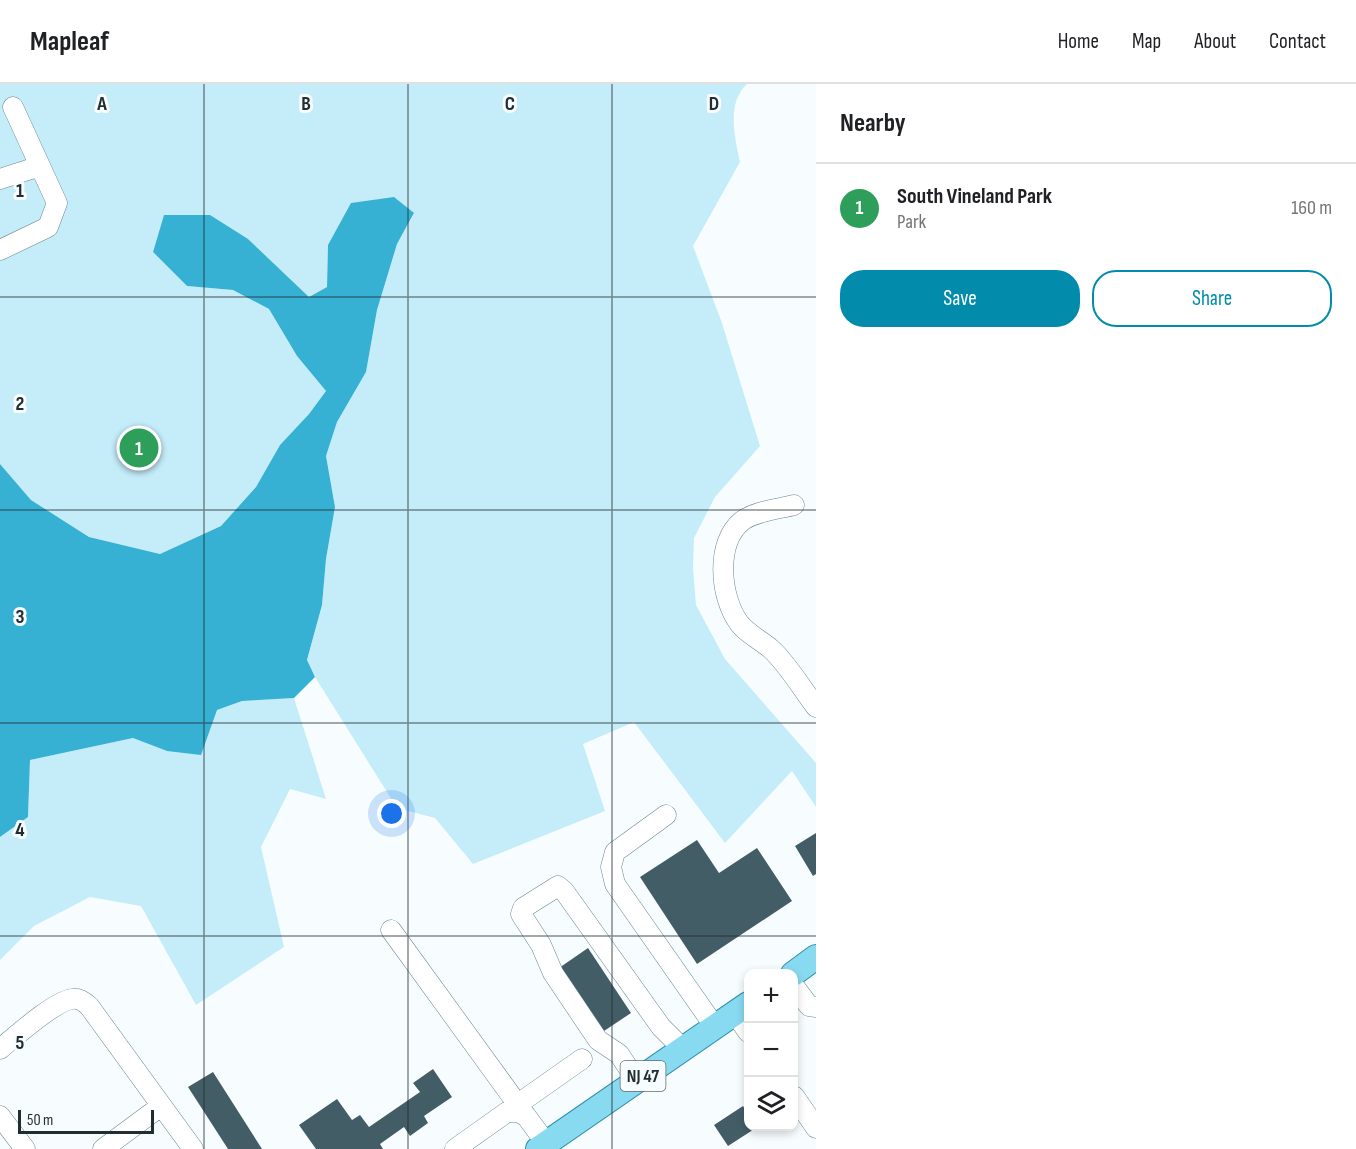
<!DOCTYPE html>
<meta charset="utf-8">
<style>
:root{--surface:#fff;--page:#f2f2f2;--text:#202124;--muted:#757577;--line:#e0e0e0;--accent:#028baa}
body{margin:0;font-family:"Sofia Sans Condensed",sans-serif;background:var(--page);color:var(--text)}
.controls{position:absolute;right:18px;bottom:18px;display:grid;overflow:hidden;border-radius:12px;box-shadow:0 3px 9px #0003}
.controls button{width:54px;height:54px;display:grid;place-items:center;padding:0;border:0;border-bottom:2px solid var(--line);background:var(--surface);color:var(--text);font:30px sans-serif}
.scale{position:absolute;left:18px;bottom:15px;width:136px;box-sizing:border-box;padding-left:6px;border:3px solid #222d31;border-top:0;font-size:16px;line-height:21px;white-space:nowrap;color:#222d31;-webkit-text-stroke:4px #f7fdff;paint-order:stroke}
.you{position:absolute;left:392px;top:730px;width:21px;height:21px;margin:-15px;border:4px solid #fff;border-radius:50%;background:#1a73e8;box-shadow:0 0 0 9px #1a73e833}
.badge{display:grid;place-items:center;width:39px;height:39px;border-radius:50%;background:var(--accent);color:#fff;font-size:20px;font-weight:700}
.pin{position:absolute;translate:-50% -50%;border:3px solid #fff;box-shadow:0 2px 6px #0006}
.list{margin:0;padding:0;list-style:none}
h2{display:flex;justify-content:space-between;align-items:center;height:78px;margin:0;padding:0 24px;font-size:26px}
h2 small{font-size:20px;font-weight:400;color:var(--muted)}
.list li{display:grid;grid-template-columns:39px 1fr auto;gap:18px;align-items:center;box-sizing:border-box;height:90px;padding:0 24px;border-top:2px solid var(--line)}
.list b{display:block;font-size:22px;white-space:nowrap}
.list p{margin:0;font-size:20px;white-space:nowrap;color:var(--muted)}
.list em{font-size:20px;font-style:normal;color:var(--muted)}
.actions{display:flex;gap:12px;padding:18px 24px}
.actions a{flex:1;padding:14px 0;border:2px solid var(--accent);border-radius:24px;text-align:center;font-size:21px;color:var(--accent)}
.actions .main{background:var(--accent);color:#fff}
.icon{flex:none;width:33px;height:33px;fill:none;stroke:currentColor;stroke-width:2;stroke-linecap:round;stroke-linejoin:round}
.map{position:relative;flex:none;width:816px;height:1065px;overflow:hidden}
header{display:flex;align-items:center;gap:36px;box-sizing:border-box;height:84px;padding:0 30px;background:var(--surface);border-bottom:2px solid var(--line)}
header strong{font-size:28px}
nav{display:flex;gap:33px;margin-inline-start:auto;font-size:21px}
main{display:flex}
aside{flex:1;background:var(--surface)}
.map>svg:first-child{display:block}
</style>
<header>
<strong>Mapleaf</strong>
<nav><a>Home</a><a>Map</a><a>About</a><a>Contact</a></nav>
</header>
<main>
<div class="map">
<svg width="816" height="1065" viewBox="0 0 816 1065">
<rect width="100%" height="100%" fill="#f7fdff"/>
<path fill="#c5ecf9" d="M 0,0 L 747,0 C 726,19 735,54 740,78 L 693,162 L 722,239 L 760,362 L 715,413 L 694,454 L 693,484 L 696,521 L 725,575 L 816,679 L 816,723 L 792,687 L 725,759 L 634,638 L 583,660 L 605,727 L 473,780 L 435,734 L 397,724 L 315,593 L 307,577 L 322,521 L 326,475 L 335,423 L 326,372 L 337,338 L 366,288 L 377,226 L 397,160 L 414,130 L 328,161 L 327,203 L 309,213 L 248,155 L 164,132 L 153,168 L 187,202 L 233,206 L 269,225 L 297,272 L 326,307 L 309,330 L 280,361 L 256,403 L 221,442 L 160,470 L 89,453 L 31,416 L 0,380 Z
M 294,614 L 326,715 L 290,705 L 261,763 L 284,863 L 196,921 L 141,822 L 90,813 L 34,842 L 0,876 L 0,753 L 28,733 L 30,676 L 133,654 L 167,667 L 217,626 L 242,617 Z"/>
<path fill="#36b1d3" d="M 394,113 L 414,129 L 397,160 L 377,226 L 366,288 L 337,338 L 326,372 L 335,423 L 326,475 L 322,521 L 307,576 L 315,593 L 294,614 L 242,617 L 217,626 L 201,671 L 167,667 L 133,654 L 30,676 L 28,733 L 0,753 L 0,380 L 31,416 L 89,453 L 160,470 L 221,442 L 256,403 L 280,361 L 309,330 L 326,307 L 297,272 L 269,225 L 233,206 L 187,202 L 153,168 L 164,131 L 210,131 L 248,155 L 309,213 L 327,203 L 328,161 L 351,119 Z"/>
<path fill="#435d67" d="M 816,749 L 816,790 L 813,792 L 795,762 Z
M 697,756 L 719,789 L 757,764 L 792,817 L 697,880 L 640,793 Z
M 588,864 L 631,929 L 601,949 L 559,884 Z
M 433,985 L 452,1013 L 424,1032 L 428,1039 L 410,1052 L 404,1043 L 380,1060 L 383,1065 L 316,1065 L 299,1041 L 337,1015 L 352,1036 L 360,1031 L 369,1043 L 420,1008 L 413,999 Z
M 213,988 L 262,1065 L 228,1065 L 188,1003 Z
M 743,1022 L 748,1030 L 748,1042 L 759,1042 L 728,1062 L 714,1041 Z"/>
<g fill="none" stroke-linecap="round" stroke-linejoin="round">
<defs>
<path id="minor" d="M 0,95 L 40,82
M 0,166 L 48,143 L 57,119 L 13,23
M 794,421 C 779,425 755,427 742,437 C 715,459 720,513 739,539 C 747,550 761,556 771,565 C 786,578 803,606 816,623
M 666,731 L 615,768 L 611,783 L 615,800 L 715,943
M 391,846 L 526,1032
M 794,902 L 809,922 L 816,923
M 735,929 L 748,948
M 0,965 C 16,952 53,918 72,915 C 79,914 83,917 89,922 L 193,1065
M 637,997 L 619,970 L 598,956 L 553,889 L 541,861 L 521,830 L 523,824 L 558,802 L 564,807 L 661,943 L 683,965
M 794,1012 L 816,1044
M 518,1020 L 582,975
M 0,1032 L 25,1065
M 103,1065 L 161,1022
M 455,1065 L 507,1028 L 518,1028 L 526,1032 L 546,1059"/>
<path id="major" d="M 793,890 L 816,873
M 538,1065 L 748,920"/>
</defs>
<use href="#minor" stroke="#6b8690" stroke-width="21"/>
<use href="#major" stroke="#318da7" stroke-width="26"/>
<use href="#minor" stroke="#fff" stroke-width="20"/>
<use href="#major" stroke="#88daf1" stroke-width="24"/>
</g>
<path fill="none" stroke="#222d31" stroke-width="1.5" stroke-opacity="0.55" d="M 204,0 L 204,1065M 408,0 L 408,1065M 612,0 L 612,1065M 0,213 L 816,213M 0,426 L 816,426M 0,639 L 816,639M 0,852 L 816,852"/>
<g text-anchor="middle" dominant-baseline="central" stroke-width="6" stroke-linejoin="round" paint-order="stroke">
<rect fill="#f7fdff" stroke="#626b6f" stroke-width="1.5" x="620.5" y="977" width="45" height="30" rx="4.5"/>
<g font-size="18" font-weight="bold" fill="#222d31">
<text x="643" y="992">NJ 47</text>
</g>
</g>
<g font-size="20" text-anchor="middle" font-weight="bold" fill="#222d31" stroke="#f7fdff" stroke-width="6" stroke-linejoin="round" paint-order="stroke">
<text x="102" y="26">A</text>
<text x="306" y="26">B</text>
<text x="510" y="26">C</text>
<text x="714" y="26">D</text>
<text x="20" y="113">1</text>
<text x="20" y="326">2</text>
<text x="20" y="539">3</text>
<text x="20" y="752">4</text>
<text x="20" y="965">5</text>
</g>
</svg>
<div class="controls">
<button>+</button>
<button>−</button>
<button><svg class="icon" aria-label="layers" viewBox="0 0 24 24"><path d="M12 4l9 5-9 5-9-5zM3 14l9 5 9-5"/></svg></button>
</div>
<div class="scale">50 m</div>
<div class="you"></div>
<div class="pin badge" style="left:139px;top:364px;background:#2e9e5b">1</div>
</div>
<aside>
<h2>Nearby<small></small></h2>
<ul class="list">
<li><span class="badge" style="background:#2e9e5b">1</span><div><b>South Vineland Park</b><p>Park</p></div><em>160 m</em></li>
</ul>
<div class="actions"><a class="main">Save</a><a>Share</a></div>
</aside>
</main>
